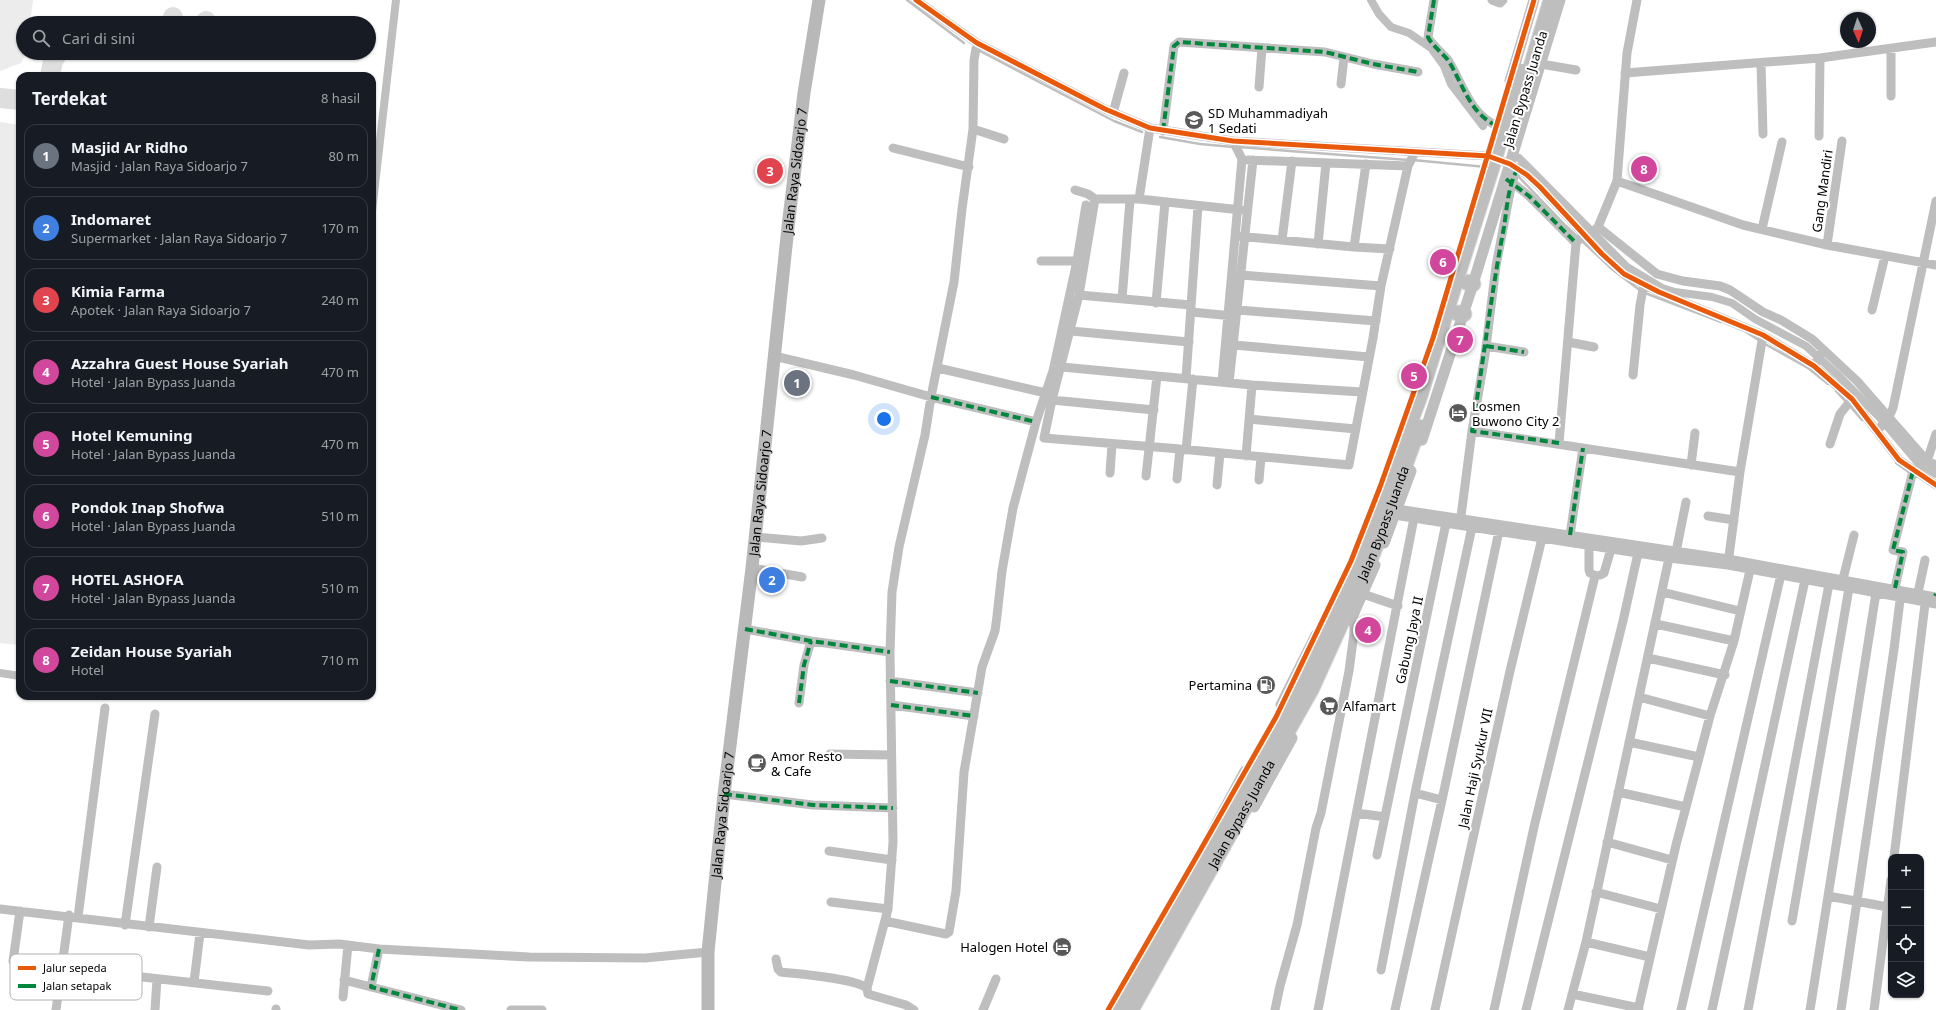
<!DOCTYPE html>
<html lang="id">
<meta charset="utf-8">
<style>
:root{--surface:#171b24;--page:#242831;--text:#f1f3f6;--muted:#9ea1a6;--line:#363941;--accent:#adaeaf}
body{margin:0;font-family:"Noto Sans",sans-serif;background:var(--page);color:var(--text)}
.controls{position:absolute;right:12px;bottom:12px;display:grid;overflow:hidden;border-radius:8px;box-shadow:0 1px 3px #0004}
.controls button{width:36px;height:36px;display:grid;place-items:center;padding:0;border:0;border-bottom:1px solid var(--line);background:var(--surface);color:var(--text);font:20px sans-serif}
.compass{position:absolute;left:1840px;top:12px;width:36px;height:36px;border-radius:50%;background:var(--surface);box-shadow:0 1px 3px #0004;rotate:177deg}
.you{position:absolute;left:884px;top:419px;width:14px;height:14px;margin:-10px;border:3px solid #fff;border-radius:50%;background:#1a73e8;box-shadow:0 0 0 6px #1a73e833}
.badge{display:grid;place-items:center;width:26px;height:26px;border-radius:50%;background:var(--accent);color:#fff;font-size:13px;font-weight:700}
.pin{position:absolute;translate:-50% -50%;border:2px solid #fff;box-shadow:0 1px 4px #0006}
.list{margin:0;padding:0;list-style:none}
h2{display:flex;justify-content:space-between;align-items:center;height:52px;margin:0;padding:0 16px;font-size:17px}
h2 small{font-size:13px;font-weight:400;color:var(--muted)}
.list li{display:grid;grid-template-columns:26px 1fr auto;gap:12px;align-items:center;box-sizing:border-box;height:64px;margin:0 8px 8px;padding:0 8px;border:1px solid var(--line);border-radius:12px}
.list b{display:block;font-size:15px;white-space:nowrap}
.list p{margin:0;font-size:13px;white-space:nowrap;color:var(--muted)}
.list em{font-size:13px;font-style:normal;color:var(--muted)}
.icon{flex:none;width:22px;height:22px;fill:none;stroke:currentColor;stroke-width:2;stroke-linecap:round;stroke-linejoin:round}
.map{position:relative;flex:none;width:1936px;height:1010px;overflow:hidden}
.search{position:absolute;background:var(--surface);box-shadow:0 1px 3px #0004;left:16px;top:16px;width:360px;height:44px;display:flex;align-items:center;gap:10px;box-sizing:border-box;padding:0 14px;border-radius:22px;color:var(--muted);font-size:15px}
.panel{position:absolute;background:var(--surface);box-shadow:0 1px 3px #0004;left:16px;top:72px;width:360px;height:628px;border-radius:12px}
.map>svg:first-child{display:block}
</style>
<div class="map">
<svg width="1936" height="1010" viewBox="0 0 1936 1010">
<rect width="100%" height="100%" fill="#fff"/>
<path fill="#ececec" d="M 0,0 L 33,0 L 30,23 L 23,23 L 23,53 L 26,53 L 21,63 L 0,71 Z
M 0,122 L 20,125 L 20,645 L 0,643 Z"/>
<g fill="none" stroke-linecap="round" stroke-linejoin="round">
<path stroke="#bfbfbf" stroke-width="2.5" d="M 907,0 L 964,43
M 980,51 L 1114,121 L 1142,132
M 1160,137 L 1200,144 L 1233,147
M 1238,147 L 1408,160
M 1413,160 L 1486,167
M 1518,176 L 1566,226 L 1613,270 L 1641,291
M 1645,293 L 1721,322
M 1746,332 L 1760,341
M 1765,344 L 1808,368 L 1828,384
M 1836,391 L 1846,402
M 1850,406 L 1862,420
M 1896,463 L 1910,473"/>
<path stroke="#bfbfbf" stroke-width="8" d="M 1371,0 L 1379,14 L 1391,27 L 1409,33 L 1431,48 L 1444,66 L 1451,84 L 1483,126
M 1519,158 L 1627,267 L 1662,288 L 1675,292 L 1712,297 L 1732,303 L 1755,319 L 1806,346 L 1840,377 L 1881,419 L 1918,463 L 1936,474
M 372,211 L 396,0
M 0,673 L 20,676"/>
<path stroke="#dedede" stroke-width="20" d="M 173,23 L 173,17
M 205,23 L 206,21
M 50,76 L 53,61 L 58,53
M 0,98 L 20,100"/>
<defs>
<g id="trunk">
<path d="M 1529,73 L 1551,0"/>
<path d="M 1466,282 L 1473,284"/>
<path d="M 1457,313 L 1464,314"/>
<path d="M 1116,1010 L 1237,802 L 1302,680 L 1347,586 L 1419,399 L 1458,274"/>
<path id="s2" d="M 1131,1010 L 1312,688 L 1373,553 L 1419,427"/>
</g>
</defs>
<use href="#trunk" stroke="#dbdbdb" stroke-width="17"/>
<path stroke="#bebebe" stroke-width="9" d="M 916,0 L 977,43 L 1105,109 L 1150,128 L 1233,141 L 1488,156 L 1510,164 L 1527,175 L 1540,187 L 1602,254 L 1624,274 L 1659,292 L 1763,335 L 1814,366 L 1852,399 L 1899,460 L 1936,485
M 1434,0 L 1428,37 C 1430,43 1443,54 1448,60 C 1463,84 1469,113 1497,126
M 1492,0 L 1500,3 L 1503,0
M 1761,63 L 1763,134
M 1541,64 L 1576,70
M 1625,73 L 1820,58 L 1936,42
M 1341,84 L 1344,57
M 1259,87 L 1262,48
M 1891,96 L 1891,49
M 1113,113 L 1124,73
M 973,129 L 1004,139
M 1163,131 L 1174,46 L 1179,42 L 1325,52 L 1373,64 L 1418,72
M 1819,136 L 1820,58
M 893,148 L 969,167
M 1248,160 L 1408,166
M 1509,180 L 1529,196 L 1576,243
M 1617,181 L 1743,225 L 1827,245 L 1936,265
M 1075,190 L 1088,194 L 1095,199 L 1139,199 L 1241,210
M 1095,199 L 1079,295 L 1052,400 L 1044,438 L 1180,449 L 1349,465 L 1373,338 L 1381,286 L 1408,166 L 1415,152
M 1139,199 L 1150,128
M 1598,227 L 1657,274 L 1683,281 L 1720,286 L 1730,290 L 1763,312 L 1781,320 L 1812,339 L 1857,381 L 1927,461 L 1936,465
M 1762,229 L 1782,142
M 1238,236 L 1354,247 L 1390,249
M 1587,237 L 1598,227 L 1617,181 L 1627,53 L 1637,0
M 1282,240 L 1292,161
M 1318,244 L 1326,163
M 1827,245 L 1842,141
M 1354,247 L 1366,164
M 1077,261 L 1086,205
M 1241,275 L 1381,286
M 1079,295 L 1191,305
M 1122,299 L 1130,200
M 1156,303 L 1165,202
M 1238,310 L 1376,321
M 1872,310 L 1885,256
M 1191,312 L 1233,316
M 1071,331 L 1189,342
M 1568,342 L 1594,347
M 1234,345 L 1369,357
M 1486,346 L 1524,352
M 774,356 L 854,375 L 931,397 L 1036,422
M 1814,366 L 1823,350
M 1062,367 L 1252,385 L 1362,392
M 938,368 L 1050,394
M 1633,375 L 1640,305 L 1644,284
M 1186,378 L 1198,206
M 1222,382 L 1242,159 L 1233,141
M 1229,383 L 1253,160
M 1052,400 L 1154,410
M 1249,419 L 1356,429
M 1472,431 L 1740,472
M 1877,431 L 1889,417 L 1893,408 L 1936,201
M 1559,443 L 1576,243 L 1584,234
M 1830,444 L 1840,414 L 1852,399
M 1186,450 L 1193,379
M 1246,456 L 1252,385
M 1927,461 L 1936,434
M 1691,465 L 1695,433
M 1110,473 L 1112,444
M 1146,476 L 1157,376
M 1177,479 L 1180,449
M 1259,480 L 1261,457
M 1217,485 L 1220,453
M 1397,509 L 1728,559 L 1936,597
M 1388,514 L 1669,558 L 1728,565 L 1936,604
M 1708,516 L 1734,520
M 1460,524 L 1472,431 L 1485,355 L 1496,266 L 1512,182 L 1518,168
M 1570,535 L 1583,448
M 756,537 L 801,541 L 822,538
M 1589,546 L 1589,570 L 1590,573 C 1595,576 1599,577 1604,573 L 1611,549
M 1676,552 L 1686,502
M 1728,564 L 1740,472 L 1763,335
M 752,568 L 802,577
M 1843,579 L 1854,535
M 1895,588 L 1903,552 L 1893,550 L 1913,471
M 1662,592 L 1740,611
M 1918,593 L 1925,560
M 1363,594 L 1398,606
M 1656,624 L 1734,641
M 745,629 L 811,641 L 890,652
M 1648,658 L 1725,675
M 890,681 L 978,693
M 1639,697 L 1710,716
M 799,703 L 804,665 L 811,641
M 891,705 L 974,716
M 1629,742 L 1699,757
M 830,754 L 891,755
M 1618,792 L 1686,807
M 1415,793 L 1442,800
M 724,794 L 813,805 L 893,808
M 1357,813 L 1385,817
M 1607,842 L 1672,860
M 829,851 L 892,860
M 1377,855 L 1446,523
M 1894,857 L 1926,596
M 1596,892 L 1661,909
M 1828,896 L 1888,907
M 831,902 L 888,909
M 0,909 L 309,945 L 339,944 L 379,949 L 529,957 L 645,958 L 708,952
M 78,917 L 105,708
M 885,921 L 946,934 L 949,932 L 956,891 L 964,772 L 982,667 L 995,631 L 997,616 L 1002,571 L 1013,508 L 1036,422 L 1053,371 L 1077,261 L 1041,261
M 1792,921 L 1849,588
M 125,925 L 155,714
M 149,927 L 157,867
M 1586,942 L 1650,957
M 776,959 L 778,969 L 781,972 C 799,974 854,978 867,988
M 13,961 L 20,911
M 62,968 L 268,991
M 1381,970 L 1415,793 L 1472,527
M 344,980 L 461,1010
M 194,982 L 200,933
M 371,987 L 379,949
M 1572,994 L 1639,1008
M 343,997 L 348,945
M 276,1009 L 276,1010
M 56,1010 L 69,915
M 155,1010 L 157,979
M 511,1010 L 542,1010
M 914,1010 L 906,1005 L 868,994 L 867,988 L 888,909 L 893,842 L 890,652 L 892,592 L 899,547 L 925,435 L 931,397 L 954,282 L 962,209 L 973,129 L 974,60 L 977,43
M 983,1010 L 996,979
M 1275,1010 L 1280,986 L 1297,925 L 1316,828 L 1321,813 L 1349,671 L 1354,633 L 1354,625 L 1350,620
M 1318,1010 L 1414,518
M 1395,1010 L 1442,800 L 1499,531
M 1435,1010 L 1510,671 L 1543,534
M 1494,1010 L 1534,827 L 1595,576
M 1526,1010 L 1623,621 L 1638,553
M 1568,1010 L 1586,942 L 1669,558
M 1638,1010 L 1676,845 L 1710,716 L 1734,641 L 1750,570
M 1681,1010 L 1782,570
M 1712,1010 L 1805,580
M 1748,1010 L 1830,579
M 1810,1010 L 1876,593
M 1841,1010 L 1894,649 L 1901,592
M 1874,1010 L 1891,880"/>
<path stroke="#bebebe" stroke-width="11" d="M 1510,81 L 1534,0
M 1422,440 L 1473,284 L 1560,0
M 1384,543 L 1411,471
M 1353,615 L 1375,565
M 1281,705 L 1316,635
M 1254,807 L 1292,738
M 1213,830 L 1245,771"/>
<path stroke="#b8b8b8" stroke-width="13" id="s1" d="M 708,1010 L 708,952 L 724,794 L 752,568 L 788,227 L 804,93 L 819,0"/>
<use href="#trunk" stroke="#bebebe" stroke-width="15"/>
<defs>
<path id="trunk-bridge" d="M 1458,274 L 1494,161 L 1520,71"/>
</defs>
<use href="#trunk-bridge" stroke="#dbdbdb" stroke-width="17" stroke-linecap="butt"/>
<use href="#trunk-bridge" stroke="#bebebe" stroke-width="15"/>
<path stroke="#00873e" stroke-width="4" stroke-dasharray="8 4" stroke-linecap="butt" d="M 1434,0 L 1428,37 C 1430,43 1443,54 1448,60 C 1463,84 1469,113 1497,126
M 1163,131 L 1174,46 L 1179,42 L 1325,52 L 1373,64 L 1418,72
M 1518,168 C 1508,185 1507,208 1504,227 C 1491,295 1483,363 1472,431 L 1559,443
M 1506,179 L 1529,196 L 1576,243
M 1486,346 L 1524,352
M 931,397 L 1036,422
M 1570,535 L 1583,448
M 1895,588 L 1903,552 L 1893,550 L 1913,471
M 1935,596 L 1936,594
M 745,629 L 811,641 L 890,652
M 890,681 L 978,693
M 799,703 L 804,665 L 811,641
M 891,705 L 974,716
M 724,794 L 813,805 L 893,808
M 379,949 L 371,987 L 461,1010"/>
<defs>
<path id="cycleway" d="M 916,0 L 977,43 L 1105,109 L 1150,128 L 1233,141 L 1488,156 L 1510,164 L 1527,175 L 1540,187 L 1602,254 L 1624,274 L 1659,292 L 1763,335 L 1814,366 L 1852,399 L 1899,460 L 1936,485
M 1108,1010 L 1201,849 L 1276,717 L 1351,561 L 1380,487 L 1433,338 L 1534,0"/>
</defs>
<use href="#cycleway" stroke="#fff" stroke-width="8"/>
<use href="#cycleway" stroke="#e8590c" stroke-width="5"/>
</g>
<defs>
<symbol id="school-disc" viewBox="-11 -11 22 22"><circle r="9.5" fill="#595959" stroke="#fff"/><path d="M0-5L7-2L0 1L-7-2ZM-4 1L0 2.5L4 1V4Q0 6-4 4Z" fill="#fff"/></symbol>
<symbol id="hotel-disc" viewBox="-11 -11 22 22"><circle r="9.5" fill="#595959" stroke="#fff"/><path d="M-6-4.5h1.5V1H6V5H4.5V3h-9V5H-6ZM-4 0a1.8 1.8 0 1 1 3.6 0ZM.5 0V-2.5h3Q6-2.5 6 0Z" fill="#fff"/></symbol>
<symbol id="fuel-disc" viewBox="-11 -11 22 22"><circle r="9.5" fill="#595959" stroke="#fff"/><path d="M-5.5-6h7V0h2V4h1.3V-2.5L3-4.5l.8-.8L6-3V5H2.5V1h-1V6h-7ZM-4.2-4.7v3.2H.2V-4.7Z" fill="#fff"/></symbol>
<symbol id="supermarket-disc" viewBox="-11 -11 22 22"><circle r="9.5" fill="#595959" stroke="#fff"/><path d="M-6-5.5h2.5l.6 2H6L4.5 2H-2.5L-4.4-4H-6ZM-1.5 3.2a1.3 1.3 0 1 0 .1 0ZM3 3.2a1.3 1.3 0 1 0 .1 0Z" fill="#fff"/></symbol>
<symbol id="cafe-disc" viewBox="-11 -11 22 22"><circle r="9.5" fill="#595959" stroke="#fff"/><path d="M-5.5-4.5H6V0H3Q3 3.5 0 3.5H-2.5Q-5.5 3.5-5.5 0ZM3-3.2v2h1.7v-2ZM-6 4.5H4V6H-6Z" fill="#fff"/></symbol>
</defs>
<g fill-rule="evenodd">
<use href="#school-disc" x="1183" y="109" width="22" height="22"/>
<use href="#hotel-disc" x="1447" y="402" width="22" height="22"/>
<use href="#fuel-disc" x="1255" y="674" width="22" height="22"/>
<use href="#supermarket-disc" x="1318" y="695" width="22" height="22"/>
<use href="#cafe-disc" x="746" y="752" width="22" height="22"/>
<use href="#hotel-disc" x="1051" y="936" width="22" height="22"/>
</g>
<g text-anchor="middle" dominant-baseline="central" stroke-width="4" stroke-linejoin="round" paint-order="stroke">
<g font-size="13" fill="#000" stroke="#fff">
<text transform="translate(1525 89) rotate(-73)">Jalan Bypass Juanda</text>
<text stroke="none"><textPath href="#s1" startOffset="844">Jalan Raya Sidoarjo 7</textPath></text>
<text transform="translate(1822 191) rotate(-82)">Gang Mandiri</text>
<text stroke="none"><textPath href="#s1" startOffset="520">Jalan Raya Sidoarjo 7</textPath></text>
<text stroke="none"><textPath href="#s2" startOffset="549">Jalan Bypass Juanda</textPath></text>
<text transform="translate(1409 640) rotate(-78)">Gabung Jaya II</text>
<text transform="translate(1475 768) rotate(-78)">Jalan Haji Syukur VII</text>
<text stroke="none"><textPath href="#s1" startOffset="196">Jalan Raya Sidoarjo 7</textPath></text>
<text stroke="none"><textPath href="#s2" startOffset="225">Jalan Bypass Juanda</textPath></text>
</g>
<g font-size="13" fill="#000" stroke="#fff" text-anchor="start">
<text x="1208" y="113">SD Muhammadiyah<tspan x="1208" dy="15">1 Sedati</tspan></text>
<text x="1472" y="406">Losmen<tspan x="1472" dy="15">Buwono City 2</tspan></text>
<text x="1252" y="685" text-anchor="end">Pertamina</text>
<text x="1343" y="706">Alfamart</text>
<text x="771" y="756">Amor Resto<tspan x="771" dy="15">&amp; Cafe</tspan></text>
<text x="1048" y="947" text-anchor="end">Halogen Hotel</text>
</g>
</g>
<rect x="10" y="954" width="132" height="46" rx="6" fill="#fff" stroke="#b2b2b2" stroke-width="1"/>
<rect x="18" y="966" width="18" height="4" fill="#e8590c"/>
<rect x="18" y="984" width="18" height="4" fill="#00873e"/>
<g font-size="11" fill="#000">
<text x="43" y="972">Jalur sepeda</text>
<text x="43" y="990">Jalan setapak</text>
</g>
</svg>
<div class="controls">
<button>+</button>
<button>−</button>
<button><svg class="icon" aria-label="locate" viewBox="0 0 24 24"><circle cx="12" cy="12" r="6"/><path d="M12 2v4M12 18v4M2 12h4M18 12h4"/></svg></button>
<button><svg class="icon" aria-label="layers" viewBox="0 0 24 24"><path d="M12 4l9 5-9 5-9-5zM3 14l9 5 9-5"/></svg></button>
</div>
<svg class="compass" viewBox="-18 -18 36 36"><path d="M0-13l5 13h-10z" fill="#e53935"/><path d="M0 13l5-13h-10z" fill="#9ea1a6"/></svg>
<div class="you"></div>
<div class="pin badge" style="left:797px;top:383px;background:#6b7280">1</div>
<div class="pin badge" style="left:772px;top:580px;background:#3f7fe0">2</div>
<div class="pin badge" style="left:770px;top:171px;background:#e0444e">3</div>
<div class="pin badge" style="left:1368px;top:630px;background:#d1479c">4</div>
<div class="pin badge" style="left:1414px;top:376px;background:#d1479c">5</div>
<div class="pin badge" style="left:1443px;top:262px;background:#d1479c">6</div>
<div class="pin badge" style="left:1460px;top:340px;background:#d1479c">7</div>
<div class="pin badge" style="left:1644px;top:169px;background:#d1479c">8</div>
<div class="search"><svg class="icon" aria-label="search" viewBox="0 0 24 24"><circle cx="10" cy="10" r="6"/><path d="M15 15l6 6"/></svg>Cari di sini</div>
<section class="panel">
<h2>Terdekat<small>8 hasil</small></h2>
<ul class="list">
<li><span class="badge" style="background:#6b7280">1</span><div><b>Masjid Ar Ridho</b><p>Masjid · Jalan Raya Sidoarjo 7</p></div><em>80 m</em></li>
<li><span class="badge" style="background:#3f7fe0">2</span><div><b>Indomaret</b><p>Supermarket · Jalan Raya Sidoarjo 7</p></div><em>170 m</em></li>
<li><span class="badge" style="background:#e0444e">3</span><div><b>Kimia Farma</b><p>Apotek · Jalan Raya Sidoarjo 7</p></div><em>240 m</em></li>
<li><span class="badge" style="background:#d1479c">4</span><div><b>Azzahra Guest House Syariah</b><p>Hotel · Jalan Bypass Juanda</p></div><em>470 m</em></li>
<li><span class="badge" style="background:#d1479c">5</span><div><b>Hotel Kemuning</b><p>Hotel · Jalan Bypass Juanda</p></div><em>470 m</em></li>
<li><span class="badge" style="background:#d1479c">6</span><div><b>Pondok Inap Shofwa</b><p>Hotel · Jalan Bypass Juanda</p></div><em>510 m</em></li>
<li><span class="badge" style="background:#d1479c">7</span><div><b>HOTEL ASHOFA</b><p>Hotel · Jalan Bypass Juanda</p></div><em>510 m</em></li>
<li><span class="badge" style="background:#d1479c">8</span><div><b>Zeidan House Syariah</b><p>Hotel</p></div><em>710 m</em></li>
</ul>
</section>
</div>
